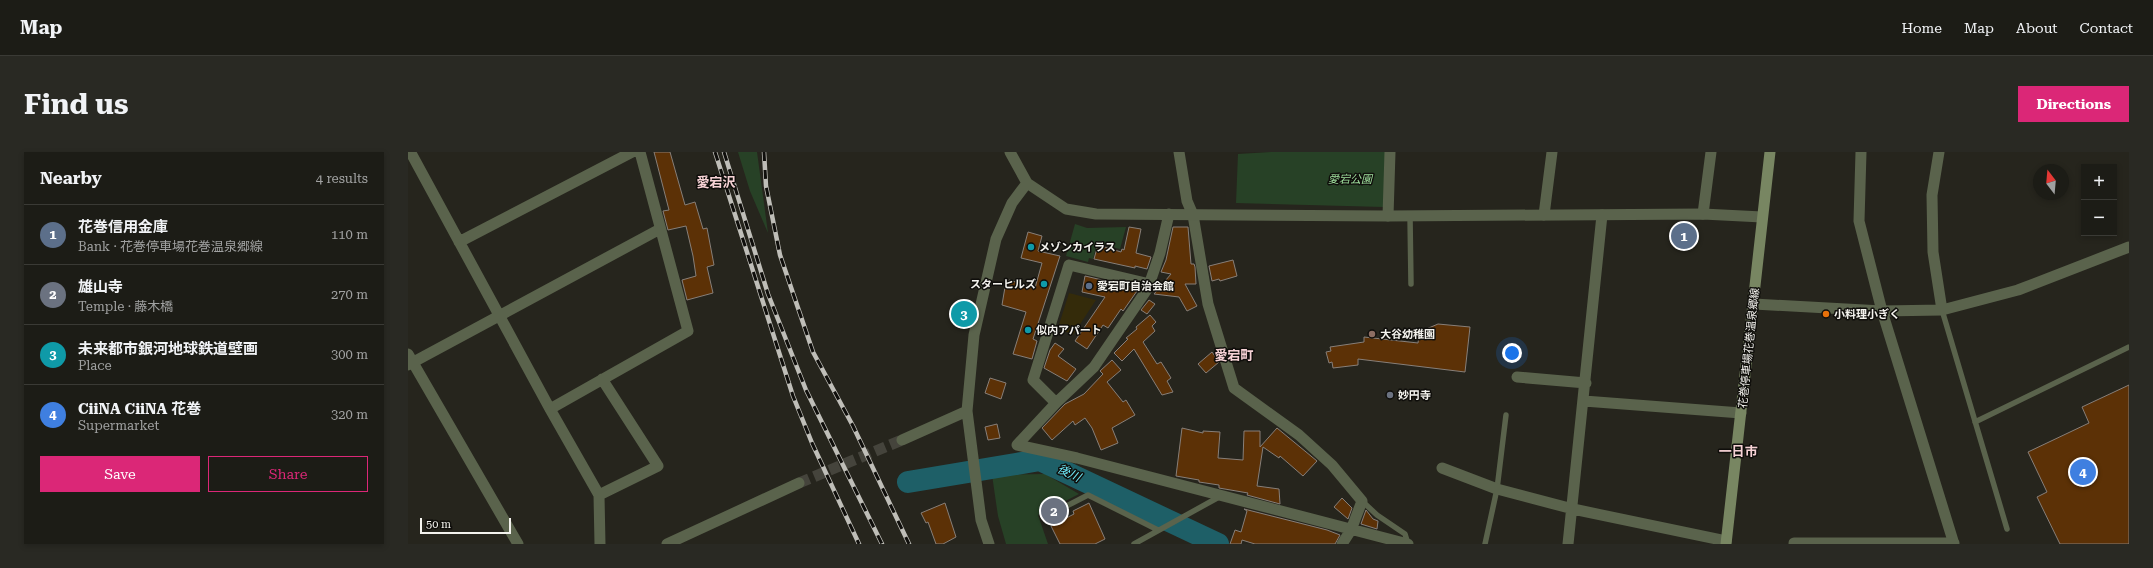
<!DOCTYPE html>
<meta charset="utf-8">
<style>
:root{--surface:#1c1c16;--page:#292923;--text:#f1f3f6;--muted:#a0a1a1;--line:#3a3a35;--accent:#db2777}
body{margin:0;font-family:"Roboto Serif","Noto Sans JP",serif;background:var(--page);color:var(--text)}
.controls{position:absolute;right:12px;top:12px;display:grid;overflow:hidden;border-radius:0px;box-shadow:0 2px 6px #0003}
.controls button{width:36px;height:36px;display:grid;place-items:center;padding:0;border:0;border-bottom:1px solid var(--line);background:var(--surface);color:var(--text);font:20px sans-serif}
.compass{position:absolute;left:1625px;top:12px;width:36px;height:36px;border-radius:50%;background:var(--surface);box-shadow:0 2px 6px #0003;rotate:344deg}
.scale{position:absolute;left:12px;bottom:10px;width:91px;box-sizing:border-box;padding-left:4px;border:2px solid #f4f3ee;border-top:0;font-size:11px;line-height:14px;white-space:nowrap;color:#f4f3ee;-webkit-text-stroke:3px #0f0e0b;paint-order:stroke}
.you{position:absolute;left:1104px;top:201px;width:14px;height:14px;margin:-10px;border:3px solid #fff;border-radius:50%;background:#1a73e8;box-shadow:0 0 0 6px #1a73e833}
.badge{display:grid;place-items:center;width:26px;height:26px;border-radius:50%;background:var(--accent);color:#fff;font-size:13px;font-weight:700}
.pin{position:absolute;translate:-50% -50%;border:2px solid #fff;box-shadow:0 1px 4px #0006}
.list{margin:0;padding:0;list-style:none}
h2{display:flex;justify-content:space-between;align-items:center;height:52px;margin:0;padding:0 16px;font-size:17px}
h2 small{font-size:13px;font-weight:400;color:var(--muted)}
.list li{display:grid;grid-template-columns:26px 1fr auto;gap:12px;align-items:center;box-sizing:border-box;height:60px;padding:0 16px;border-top:1px solid var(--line)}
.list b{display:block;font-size:15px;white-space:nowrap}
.list p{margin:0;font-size:13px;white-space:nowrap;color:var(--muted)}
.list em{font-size:13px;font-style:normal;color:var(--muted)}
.actions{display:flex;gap:8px;padding:12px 16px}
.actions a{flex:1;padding:9px 0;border:1px solid var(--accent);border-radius:0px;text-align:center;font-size:14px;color:var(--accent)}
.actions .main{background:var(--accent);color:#fff}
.map{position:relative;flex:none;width:1721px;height:392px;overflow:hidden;border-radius:0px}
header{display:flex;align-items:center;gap:24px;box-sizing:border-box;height:56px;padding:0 20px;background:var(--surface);border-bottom:1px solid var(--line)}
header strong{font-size:19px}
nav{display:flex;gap:22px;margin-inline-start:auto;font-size:14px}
.intro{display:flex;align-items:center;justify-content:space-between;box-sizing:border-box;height:96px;padding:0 24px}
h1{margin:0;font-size:28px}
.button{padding:10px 18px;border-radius:0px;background:var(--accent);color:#fff;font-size:14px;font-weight:700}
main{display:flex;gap:24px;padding:0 24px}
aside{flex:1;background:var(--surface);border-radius:0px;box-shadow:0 2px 6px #0003}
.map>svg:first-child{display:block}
</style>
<header>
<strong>Map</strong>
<nav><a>Home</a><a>Map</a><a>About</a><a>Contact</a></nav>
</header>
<div class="intro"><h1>Find us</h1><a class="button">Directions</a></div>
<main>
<aside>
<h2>Nearby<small>4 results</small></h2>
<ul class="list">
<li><span class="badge" style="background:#5c6f8a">1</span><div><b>花巻信用金庫</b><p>Bank · 花巻停車場花巻温泉郷線</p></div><em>110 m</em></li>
<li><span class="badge" style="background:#6b7280">2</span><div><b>雄山寺</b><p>Temple · 藤木橋</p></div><em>270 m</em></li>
<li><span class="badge" style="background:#0f9aa8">3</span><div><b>未来都市銀河地球鉄道壁画</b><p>Place</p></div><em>300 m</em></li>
<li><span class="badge" style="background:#3f7fe0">4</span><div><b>CiiNA CiiNA 花巻</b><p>Supermarket</p></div><em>320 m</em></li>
</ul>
<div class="actions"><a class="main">Save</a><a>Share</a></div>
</aside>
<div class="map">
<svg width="1721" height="392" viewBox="0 0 1721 392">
<rect width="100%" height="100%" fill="#26251d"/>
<path fill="#274126" d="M 330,0 L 349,0 L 360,81 L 342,39 Z
M 863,0 L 979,0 L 976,55 L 828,51 L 830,2 Z
M 667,72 L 679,76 L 718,75 L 712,97 L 689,91 L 685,107 L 681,106 L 680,110 L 658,104 Z
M 637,322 L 671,342 L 630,363 L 640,392 L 598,392 L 590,364 L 584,323 Z"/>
<path fill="#342b0a" d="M 661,141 L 688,148 L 665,183 L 650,176 Z"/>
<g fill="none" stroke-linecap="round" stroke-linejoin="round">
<path stroke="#1e5f67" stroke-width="22" d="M 500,330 L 632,308 L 810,392"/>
</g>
<path fill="#5c3106" stroke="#877f79" d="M 246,0 L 262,0 L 277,53 L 287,50 L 295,77 L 299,76 L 306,113 L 299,115 L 305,141 L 279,148 L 274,128 L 288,124 L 285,104 L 278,74 L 260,78 L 255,59 L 261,58 Z
M 721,75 L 733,77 L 728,101 L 743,105 L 739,117 L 727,114 L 727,116 L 686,107 L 690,93 L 713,100 L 714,97 L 716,98 Z
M 765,75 L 780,75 L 783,112 L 786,112 L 787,115 L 788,132 L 777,132 L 789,154 L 779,159 L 771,145 L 746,142 L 763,122 L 753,120 L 758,108 Z
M 620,80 L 634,84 L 630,99 L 652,104 L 625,187 L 629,189 L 624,207 L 605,202 L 618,160 L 594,153 L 597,135 L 599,135 L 601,128 L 627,136 L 634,111 L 613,106 Z
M 825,108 L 829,124 L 812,129 L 811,127 L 804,129 L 801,114 Z
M 677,124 L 724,135 L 729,139 L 715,159 L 713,157 L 700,176 L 695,173 L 679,197 L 667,189 L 697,145 L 674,140 Z
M 741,148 L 747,152 L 739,162 L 733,158 Z
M 742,163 L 748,170 L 744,174 L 747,179 L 735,190 L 749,212 L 753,210 L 763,226 L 759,229 L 765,240 L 754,243 L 726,197 L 714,209 L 706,201 L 720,187 L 718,186 L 729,177 L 728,175 Z
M 1030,172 L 1062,175 L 1057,220 L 950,207 L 950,213 L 925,216 L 924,210 L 921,211 L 918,200 L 923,199 L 922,195 L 956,190 L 956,185 L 1010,191 L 1011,183 L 1016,178 Z
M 647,191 L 656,197 L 650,204 L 668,217 L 659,229 L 636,216 L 642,198 Z
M 804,200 L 811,210 L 798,221 L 790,212 Z
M 704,208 L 713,218 L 699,230 L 715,250 L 718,248 L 727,263 L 704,276 L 710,291 L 693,298 L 684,276 L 677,266 L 667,273 L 665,269 L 644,288 L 634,276 L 657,252 L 676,242 L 695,222 L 692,219 Z
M 582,226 L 598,231 L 593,247 L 577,241 Z
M 1721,233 L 1721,392 L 1652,392 L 1629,345 L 1639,340 L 1620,300 L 1681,271 L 1674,255 Z
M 589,272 L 592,286 L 580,288 L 577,275 Z
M 774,276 L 795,281 L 795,279 L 812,280 L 810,306 L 835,308 L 836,279 L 852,279 L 852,295 L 869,276 L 909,309 L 895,324 L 872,304 L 871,306 L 855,295 L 849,334 L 871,337 L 872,352 L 839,343 L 840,341 L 811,336 L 811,333 L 791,330 L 791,328 L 768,324 Z
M 934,346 L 944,356 L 940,367 L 926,355 Z
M 537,351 L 548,385 L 535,392 L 528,392 L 520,370 L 518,371 L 513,361 Z
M 681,351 L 697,387 L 687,392 L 652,392 L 643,374 L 666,362 L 665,359 Z
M 836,357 L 919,378 L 932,383 L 927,392 L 847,392 L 834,388 L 833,392 L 822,392 L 827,378 L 833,380 L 839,359 Z
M 958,358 L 965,367 L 970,369 L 969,377 L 953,372 Z"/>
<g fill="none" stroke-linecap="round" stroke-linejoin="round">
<path stroke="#45443c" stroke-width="11" stroke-dasharray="11 5.5" stroke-linecap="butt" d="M 391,331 L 494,288"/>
<path stroke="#5a634c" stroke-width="5.5" d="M 1002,64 L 1003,132
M 1534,158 L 1599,377
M 1567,270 L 1721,195
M 954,349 L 969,363 L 997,382 L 1000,392
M 647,360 L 680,343 L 750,378
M 726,392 L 811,345
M 1077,392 L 1089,337 L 1098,263"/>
<path stroke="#5a634c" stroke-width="11" d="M 771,0 L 779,49 L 785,63 L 800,152 L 826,236 L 891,283 L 924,313 L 954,349 L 943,378 L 934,392
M 1453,0 L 1451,69 L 1474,159 L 1546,392
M 3,1 L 142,257 L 191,343 L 192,392
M 761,62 L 752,101 L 740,136 L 686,215 L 648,251 L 609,293 L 669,306 L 1000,392
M 1295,62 L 1303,0
M 1136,63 L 1144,0
M 980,64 L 982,0
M 51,90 L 224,0
M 0,202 L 110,392
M 0,213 L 252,77
M 1109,225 L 1178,231
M 1176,249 L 1333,261
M 648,251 L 625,228 L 661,113 L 742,132
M 142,257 L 280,179 L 232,0
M 1034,316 L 1089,337 L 1165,357 L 1318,389
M 191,343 L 250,314 L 194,227
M 1386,391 L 1546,391
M 1160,392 L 1194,63"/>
<path stroke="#5a634c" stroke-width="11" d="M 602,0 L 619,31 L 658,57 L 688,62 L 980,64 L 1295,62 L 1354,65
M 1531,0 L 1524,43 L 1525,100 L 1534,158
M 1346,152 L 1474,159 L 1534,158 L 1610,138 L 1721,95
M 494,288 L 559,259
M 259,392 L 391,331
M 581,392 L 573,368 L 559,259 L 566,183 L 588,87 L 604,51 L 619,31"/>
<path stroke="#788662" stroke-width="11" d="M 1318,392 L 1362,0"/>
<defs>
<path id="rail" d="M 307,0 L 385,244 L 404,291 L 451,392
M 316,0 L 360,142 L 398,238 L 474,392
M 356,0 L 358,34 L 372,103 L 405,200 L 445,274 L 501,392"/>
</defs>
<use href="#rail" stroke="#bfbeb8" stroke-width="4.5"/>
<use href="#rail" stroke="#0f0e0b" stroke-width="3" stroke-dasharray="9" stroke-linecap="butt"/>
</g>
<g fill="#0f9aa8" stroke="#0f0e0b" stroke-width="1.5">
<circle cx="623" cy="95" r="4"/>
<circle cx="636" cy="132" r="4"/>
<circle cx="620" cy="178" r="4"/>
</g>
<circle fill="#5c6f8a" stroke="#0f0e0b" stroke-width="1.5" cx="681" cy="134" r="4"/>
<circle fill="#e8710a" stroke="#0f0e0b" stroke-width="1.5" cx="1418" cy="162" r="4"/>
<circle fill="#8d6e63" stroke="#0f0e0b" stroke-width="1.5" cx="964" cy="182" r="4"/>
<circle fill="#6b7280" stroke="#0f0e0b" stroke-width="1.5" cx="982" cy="243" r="4"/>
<g text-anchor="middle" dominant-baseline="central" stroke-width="3" stroke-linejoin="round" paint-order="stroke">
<g font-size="11" font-style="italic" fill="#9fdf9d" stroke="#0f0e0b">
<text x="942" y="27">愛宕公園</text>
</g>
<g font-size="11" font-weight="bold" fill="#f4f3ee" stroke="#0f0e0b" text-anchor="start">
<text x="631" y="95">メゾンカイラス</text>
<text x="628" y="132" text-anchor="end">スターヒルズ</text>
<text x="689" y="134">愛宕町自治会館</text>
<text x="1426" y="162">小料理小ぎく</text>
<text x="628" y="178">似内アパート</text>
<text x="972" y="182">大谷幼稚園</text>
<text x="990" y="243">妙円寺</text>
</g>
<g font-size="11" fill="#f4f3ee" stroke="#0f0e0b">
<text transform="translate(1341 196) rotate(-84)">花巻停車場花巻温泉郷線</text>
</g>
<g font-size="12" font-style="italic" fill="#6feafa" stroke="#0f0e0b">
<text transform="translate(661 321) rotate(25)">後川</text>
</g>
<g font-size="13" font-weight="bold" fill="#f6d2d5" stroke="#0f0e0b">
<text x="308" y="30">愛宕沢</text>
<text x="826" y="203">愛宕町</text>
<text x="1330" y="299">一日市</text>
</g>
</g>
</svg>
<div class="controls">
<button>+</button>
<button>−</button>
</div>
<svg class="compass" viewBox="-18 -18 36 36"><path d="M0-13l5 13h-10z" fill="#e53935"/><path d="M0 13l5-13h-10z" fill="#a0a1a1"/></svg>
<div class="scale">50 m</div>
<div class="you"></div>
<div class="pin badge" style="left:1276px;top:84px;background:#5c6f8a">1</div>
<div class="pin badge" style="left:646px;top:359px;background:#6b7280">2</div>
<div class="pin badge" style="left:556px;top:162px;background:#0f9aa8">3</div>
<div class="pin badge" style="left:1675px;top:320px;background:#3f7fe0">4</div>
</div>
</main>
